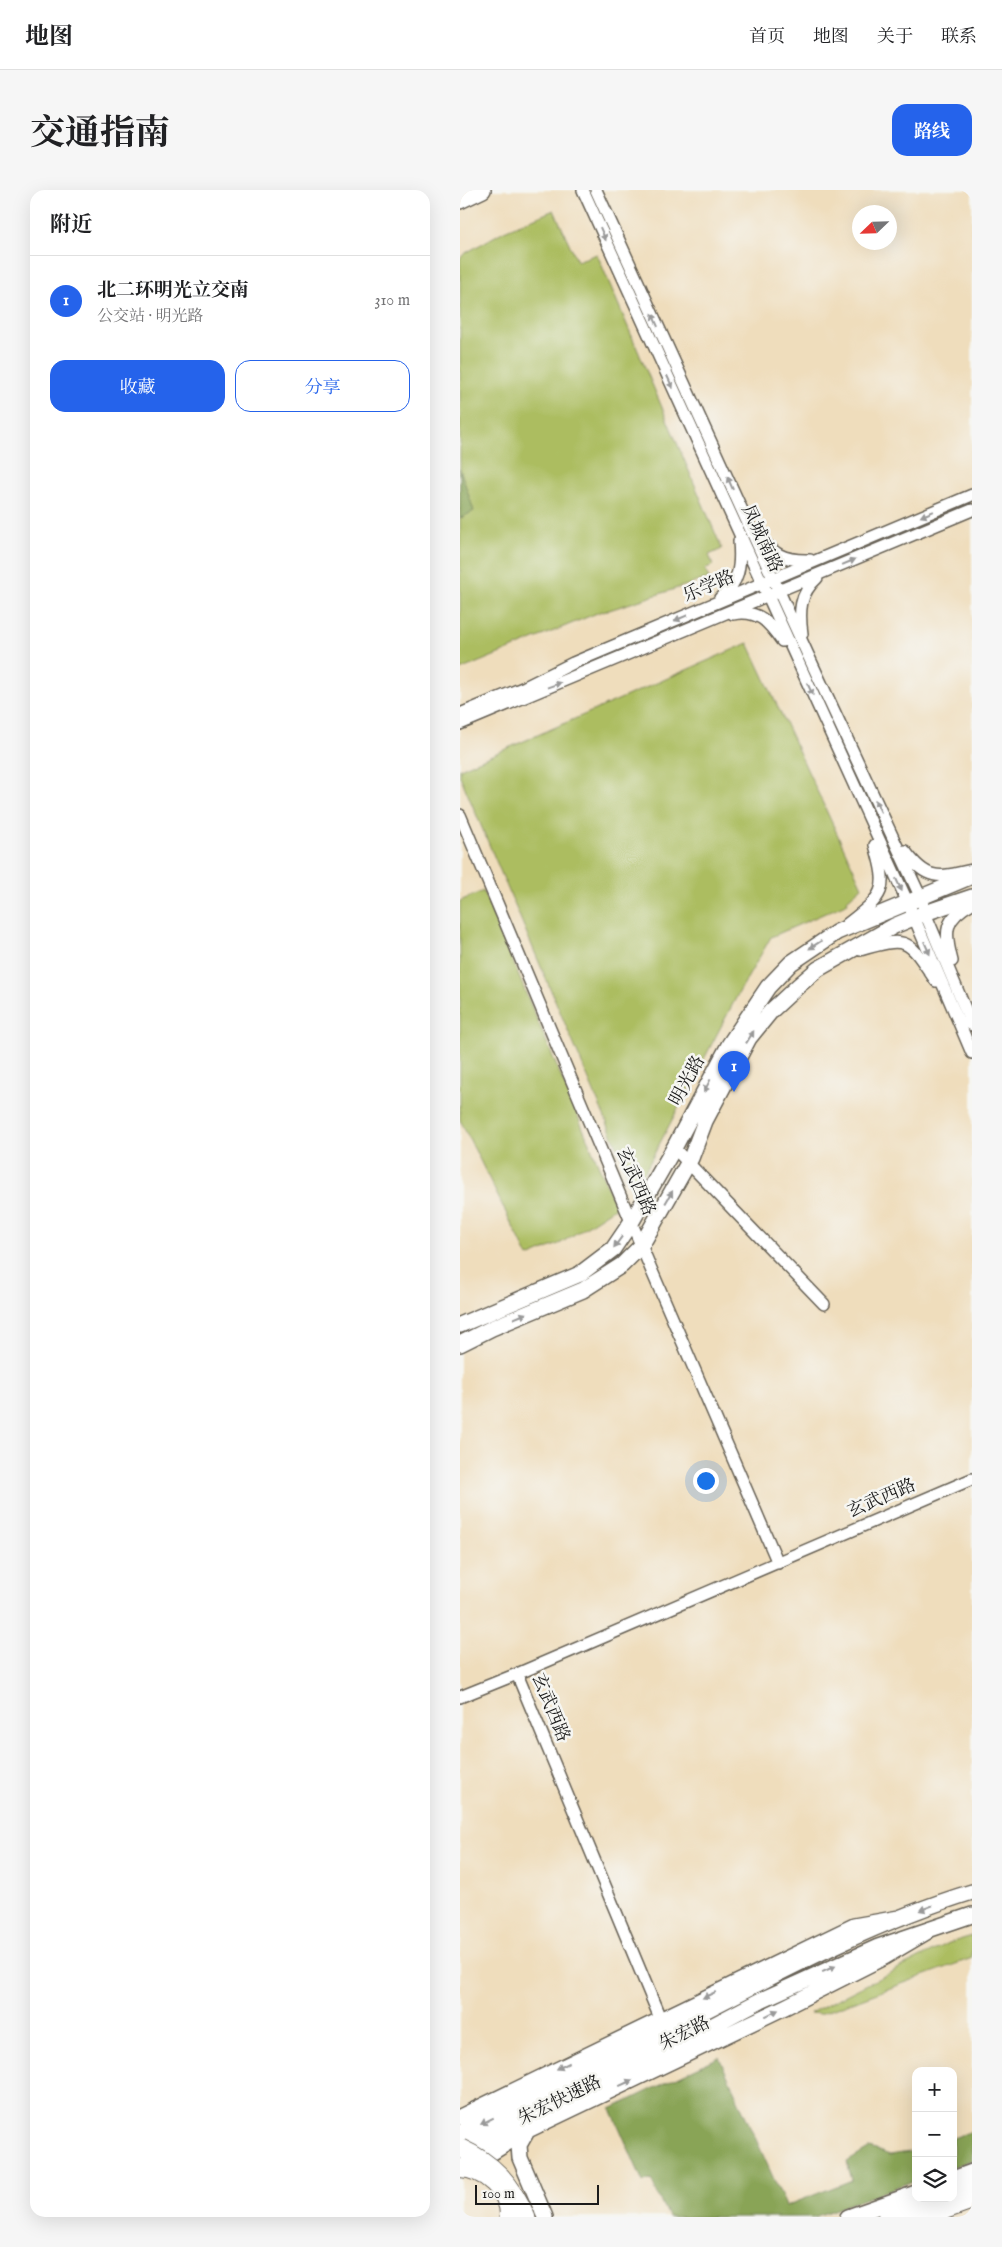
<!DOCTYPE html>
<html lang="zh">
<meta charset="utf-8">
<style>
:root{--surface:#fff;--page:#f6f6f6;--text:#202124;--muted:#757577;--line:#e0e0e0;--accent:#2563eb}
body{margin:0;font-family:"IM FELL English","Noto Serif SC",serif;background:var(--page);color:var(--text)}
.controls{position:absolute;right:15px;bottom:15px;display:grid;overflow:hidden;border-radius:10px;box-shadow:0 5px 20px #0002}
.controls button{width:45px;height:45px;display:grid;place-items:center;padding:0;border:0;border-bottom:1px solid var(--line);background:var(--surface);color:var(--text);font:25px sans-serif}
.compass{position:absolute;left:392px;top:15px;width:45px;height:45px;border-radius:50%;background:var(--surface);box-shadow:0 5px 20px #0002;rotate:247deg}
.scale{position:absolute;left:15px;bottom:12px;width:124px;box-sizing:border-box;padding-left:5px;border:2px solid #1c1c1c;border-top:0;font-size:14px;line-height:18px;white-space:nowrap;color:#1c1c1c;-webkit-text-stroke:4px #f6f6f2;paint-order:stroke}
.you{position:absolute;left:245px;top:1290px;width:18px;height:18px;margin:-12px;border:4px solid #fff;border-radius:50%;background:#1a73e8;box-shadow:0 0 0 8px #1a73e833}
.badge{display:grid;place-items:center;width:32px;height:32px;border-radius:50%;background:var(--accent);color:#fff;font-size:16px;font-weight:700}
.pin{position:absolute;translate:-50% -41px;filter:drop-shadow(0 1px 2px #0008)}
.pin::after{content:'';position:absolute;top:26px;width:18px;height:15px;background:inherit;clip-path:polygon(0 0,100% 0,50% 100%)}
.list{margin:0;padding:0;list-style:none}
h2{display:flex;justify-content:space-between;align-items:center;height:65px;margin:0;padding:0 20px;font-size:21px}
h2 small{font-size:16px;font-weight:400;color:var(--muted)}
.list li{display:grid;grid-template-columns:32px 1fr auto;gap:15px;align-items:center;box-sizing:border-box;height:90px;padding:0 20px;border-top:1px solid var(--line)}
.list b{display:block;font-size:19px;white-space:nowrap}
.list p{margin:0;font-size:16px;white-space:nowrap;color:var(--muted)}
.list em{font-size:16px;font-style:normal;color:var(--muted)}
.actions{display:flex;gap:10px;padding:15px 20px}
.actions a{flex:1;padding:11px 0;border:1px solid var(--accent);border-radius:15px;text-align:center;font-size:18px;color:var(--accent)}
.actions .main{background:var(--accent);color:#fff}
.icon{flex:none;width:28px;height:28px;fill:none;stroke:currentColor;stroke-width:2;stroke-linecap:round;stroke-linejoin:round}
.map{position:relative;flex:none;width:512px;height:2027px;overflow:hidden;border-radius:15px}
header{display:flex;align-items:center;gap:30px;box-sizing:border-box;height:70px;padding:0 25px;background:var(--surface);border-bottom:1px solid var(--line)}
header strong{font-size:24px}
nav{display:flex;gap:28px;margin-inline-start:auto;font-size:18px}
.intro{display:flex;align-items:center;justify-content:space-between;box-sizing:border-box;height:120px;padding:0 30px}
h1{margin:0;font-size:35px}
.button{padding:12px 22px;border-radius:15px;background:var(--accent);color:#fff;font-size:18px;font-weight:700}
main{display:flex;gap:30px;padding:0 30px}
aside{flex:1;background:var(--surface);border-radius:15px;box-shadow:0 5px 20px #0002}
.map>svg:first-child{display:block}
</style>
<header>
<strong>地图</strong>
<nav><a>首页</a><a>地图</a><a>关于</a><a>联系</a></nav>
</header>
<div class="intro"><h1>交通指南</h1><a class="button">路线</a></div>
<main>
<aside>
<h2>附近<small></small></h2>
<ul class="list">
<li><span class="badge">1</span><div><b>北二环明光立交南</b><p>公交站 · 明光路</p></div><em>310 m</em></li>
</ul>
<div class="actions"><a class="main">收藏</a><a>分享</a></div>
</aside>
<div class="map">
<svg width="512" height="2027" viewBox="0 0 512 2027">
<rect width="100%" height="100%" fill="#f6f6f2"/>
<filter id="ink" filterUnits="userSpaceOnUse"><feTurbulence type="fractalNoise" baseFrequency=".02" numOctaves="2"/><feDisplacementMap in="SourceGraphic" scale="10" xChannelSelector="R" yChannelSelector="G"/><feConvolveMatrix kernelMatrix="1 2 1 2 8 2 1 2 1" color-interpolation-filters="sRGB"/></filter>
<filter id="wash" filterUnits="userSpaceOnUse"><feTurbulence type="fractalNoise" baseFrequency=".0096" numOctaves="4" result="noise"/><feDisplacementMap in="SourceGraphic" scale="20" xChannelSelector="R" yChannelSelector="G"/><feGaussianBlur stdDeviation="1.12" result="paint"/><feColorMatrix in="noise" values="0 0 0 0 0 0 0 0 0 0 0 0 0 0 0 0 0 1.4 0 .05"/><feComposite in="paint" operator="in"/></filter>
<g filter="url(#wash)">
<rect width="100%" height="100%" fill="#efddbc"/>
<path fill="#acbd60" stroke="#646c3e" d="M 94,20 L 117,71 L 137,64 L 262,359 L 249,365 L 253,375 L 245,379 L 249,388 L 143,422 L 142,421 L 0,480 L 0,68 L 4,64 L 44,41 Z
M 288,453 L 402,697 L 387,710 L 388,713 L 311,747 L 277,806 L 180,991 L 173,994 L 0,586 L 0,579 Z
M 23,701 L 156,1017 L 101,1053 L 68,1067 L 0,930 L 0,711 Z
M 512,1746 L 512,1768 L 360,1824 L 350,1823 L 489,1753 Z"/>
<path fill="#89a456" stroke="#526039" d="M 0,279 L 14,321 L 1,328 L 0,327 Z
M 259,1867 L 326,2016 L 392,1990 L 387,1972 L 410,1958 L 430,1965 L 456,1961 L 456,1990 L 354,2027 L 208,2027 L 191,1990 L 183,1992 L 151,1919 Z
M 512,1941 L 512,1970 L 493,1977 L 493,1948 Z"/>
</g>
<g filter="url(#ink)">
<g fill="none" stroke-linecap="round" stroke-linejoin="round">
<defs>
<path id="minor" d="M 123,0 L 448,713 L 512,863
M 136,0 L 348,465 L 461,708 L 465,723 L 512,835
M 296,343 C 314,364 322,371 350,370
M 260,408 C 280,392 281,375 279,351
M 273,424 C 299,419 309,433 322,451
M 342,444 C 339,422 339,404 357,388
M 0,524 L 65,497 L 113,473 L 512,305
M 0,534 L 512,320
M 0,625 L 191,1079 L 318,1373
M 445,661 C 467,691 478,688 512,680
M 386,735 C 424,705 429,702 415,655
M 400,760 C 450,745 448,750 476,791
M 492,771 C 484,741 484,729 512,713
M 214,958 L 364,1114
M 0,1507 L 57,1484
M 200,1828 L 57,1484 L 512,1289"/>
<path id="major" d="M 0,11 L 23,0
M 0,1135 L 120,1084 L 153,1059 L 172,1031 L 214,958 L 269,855 L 308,797 L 331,773 L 377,742 L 512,686
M 0,1154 L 32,1138 L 123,1100 L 162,1075 L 181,1056 L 231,968 L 245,931 L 289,848 L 311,821 L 338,796 L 358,779 L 434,736 L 465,723 L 512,707
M 196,1846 C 299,1794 401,1736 512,1702
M 200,1863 L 301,1810 L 418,1757 L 512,1725
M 0,1927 L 394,1736 L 439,1728
M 67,1941 L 59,1955 L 60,1968 L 85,2027
M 12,1975 L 68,1940 L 327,1816 L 424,1767 L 468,1741
M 493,1989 L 512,1982
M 388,2027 L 456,2003"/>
<path id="highway" d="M 0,1944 L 196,1846
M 0,1962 L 55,1932 L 200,1863
M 493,2003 L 512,1996
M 427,2027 L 479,2008
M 465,2027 L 512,2010"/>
</defs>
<use href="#minor" stroke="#666054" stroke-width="14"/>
<use href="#major" stroke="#666054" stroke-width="18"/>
<use href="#highway" stroke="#666054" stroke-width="20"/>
<use href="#minor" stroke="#fff" stroke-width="11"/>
<use href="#major" stroke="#fff" stroke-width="15"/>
<use href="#highway" stroke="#fff" stroke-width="18"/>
<defs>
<path id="highway-bridge" d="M 0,1958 C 33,1973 52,1994 66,2027
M 0,1978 C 24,1979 50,2001 49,2027"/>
</defs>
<use href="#highway-bridge" stroke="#666054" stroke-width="20" stroke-linecap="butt"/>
<use href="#highway-bridge" stroke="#fff" stroke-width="18"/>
</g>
<defs><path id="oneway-solid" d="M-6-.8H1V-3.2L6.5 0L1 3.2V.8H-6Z" transform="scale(1.25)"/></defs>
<g fill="#999">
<use href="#oneway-solid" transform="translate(143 44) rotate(66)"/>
<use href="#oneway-solid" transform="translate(195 130) rotate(-114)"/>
<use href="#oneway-solid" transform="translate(210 192) rotate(65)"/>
<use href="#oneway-solid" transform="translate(270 293) rotate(-114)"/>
<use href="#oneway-solid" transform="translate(467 324) rotate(157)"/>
<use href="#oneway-solid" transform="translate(389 372) rotate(-23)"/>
<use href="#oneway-solid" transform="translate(221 428) rotate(157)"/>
<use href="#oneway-solid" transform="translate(94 495) rotate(-20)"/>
<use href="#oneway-solid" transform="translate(350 499) rotate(65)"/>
<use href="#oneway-solid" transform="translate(418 616) rotate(-115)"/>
<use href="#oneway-solid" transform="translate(439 695) rotate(65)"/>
<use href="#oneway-solid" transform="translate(355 755) rotate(147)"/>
<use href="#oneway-solid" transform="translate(467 758) rotate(66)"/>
<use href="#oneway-solid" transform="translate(290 847) rotate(-58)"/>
<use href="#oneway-solid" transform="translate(247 896) rotate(118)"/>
<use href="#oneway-solid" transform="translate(209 1007) rotate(-60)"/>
<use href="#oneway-solid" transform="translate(158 1052) rotate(126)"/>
<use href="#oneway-solid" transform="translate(60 1126) rotate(-22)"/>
<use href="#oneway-solid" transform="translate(466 1718) rotate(159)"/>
<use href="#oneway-solid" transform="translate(369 1779) rotate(-24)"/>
<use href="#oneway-solid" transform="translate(249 1805) rotate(155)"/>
<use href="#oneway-solid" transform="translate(312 1823) rotate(-26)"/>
<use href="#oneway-solid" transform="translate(103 1876) rotate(154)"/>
<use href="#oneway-solid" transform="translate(166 1893) rotate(-25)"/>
<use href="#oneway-solid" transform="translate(27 1931) rotate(153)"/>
</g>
</g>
<g text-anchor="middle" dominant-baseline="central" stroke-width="5" stroke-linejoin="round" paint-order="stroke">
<g font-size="18" fill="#1c1c1c" stroke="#f6f6f2">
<text transform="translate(301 349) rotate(65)">凤城南路</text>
<text transform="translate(249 397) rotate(-23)">乐学路</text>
<text transform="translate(228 891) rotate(-62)">明光路</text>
<text transform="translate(175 992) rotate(67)">玄武西路</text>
<text transform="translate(422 1309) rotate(-23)">玄武西路</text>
<text transform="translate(90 1518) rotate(68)">玄武西路</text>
<text transform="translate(225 1844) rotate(-26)">朱宏路</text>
<text transform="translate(100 1911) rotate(-26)">朱宏快速路</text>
</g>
</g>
</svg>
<div class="controls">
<button>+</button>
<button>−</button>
<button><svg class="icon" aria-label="layers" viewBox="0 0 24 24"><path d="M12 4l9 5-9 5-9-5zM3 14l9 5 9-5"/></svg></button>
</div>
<svg class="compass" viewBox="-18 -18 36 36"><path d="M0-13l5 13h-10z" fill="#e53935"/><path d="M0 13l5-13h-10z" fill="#757577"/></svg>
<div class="scale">100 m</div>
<div class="you"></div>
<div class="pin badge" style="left:274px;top:902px">1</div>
</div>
</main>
